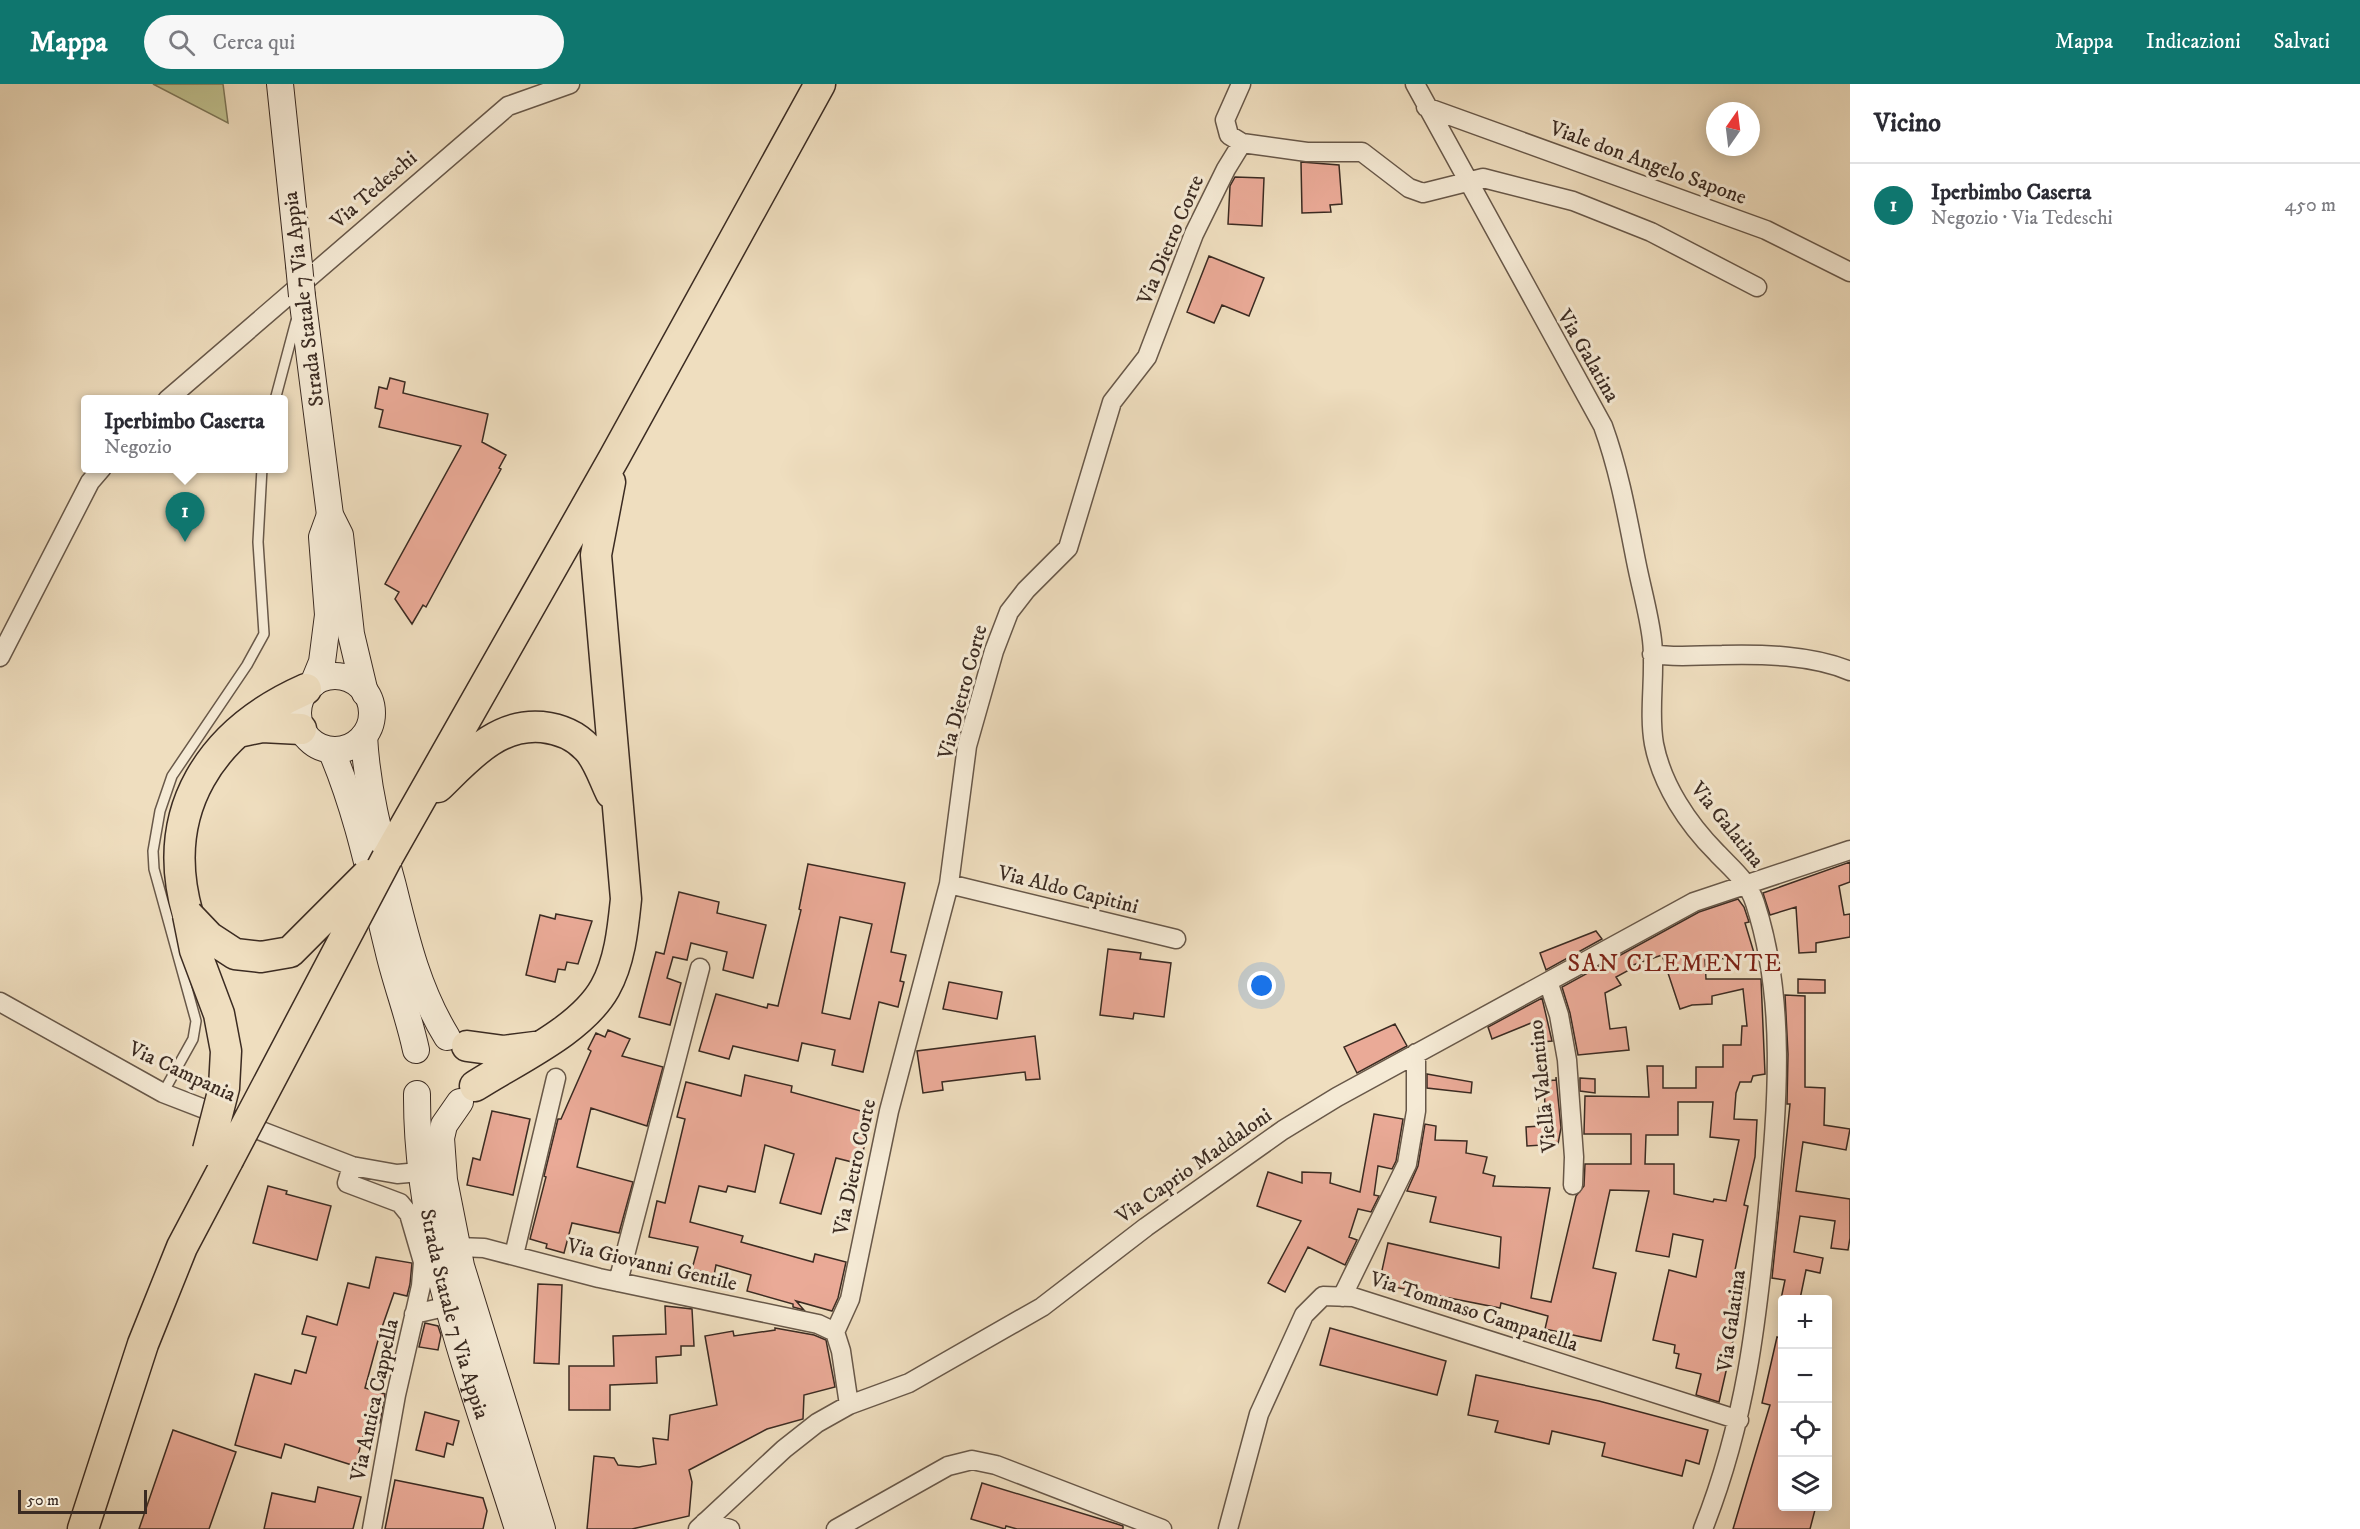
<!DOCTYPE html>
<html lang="it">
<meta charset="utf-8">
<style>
:root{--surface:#fff;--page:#f7f7f7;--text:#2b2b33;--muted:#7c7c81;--line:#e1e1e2;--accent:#0f766e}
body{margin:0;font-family:"IM FELL DW Pica",serif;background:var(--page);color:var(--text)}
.controls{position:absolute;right:18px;bottom:18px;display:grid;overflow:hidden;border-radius:6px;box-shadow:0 3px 15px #0003}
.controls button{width:54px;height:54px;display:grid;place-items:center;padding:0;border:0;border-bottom:2px solid var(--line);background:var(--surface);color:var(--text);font:30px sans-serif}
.compass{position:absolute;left:1706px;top:18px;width:54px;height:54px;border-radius:50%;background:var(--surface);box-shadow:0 3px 15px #0003;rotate:14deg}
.scale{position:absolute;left:18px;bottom:15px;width:129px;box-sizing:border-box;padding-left:6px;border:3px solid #3b2b22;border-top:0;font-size:16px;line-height:21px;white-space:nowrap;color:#3b2b22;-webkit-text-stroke:4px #f5ead5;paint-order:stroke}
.you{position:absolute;left:1262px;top:902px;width:21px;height:21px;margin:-15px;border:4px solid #fff;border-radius:50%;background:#1a73e8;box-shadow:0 0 0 9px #1a73e833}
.badge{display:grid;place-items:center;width:39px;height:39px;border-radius:50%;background:var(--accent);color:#fff;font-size:20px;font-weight:700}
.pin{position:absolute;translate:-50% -50px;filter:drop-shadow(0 2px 3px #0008)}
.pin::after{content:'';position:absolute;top:32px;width:21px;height:18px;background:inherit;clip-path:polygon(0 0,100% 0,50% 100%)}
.popup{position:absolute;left:81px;top:311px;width:207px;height:78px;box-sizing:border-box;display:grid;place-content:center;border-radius:6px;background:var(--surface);filter:drop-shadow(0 2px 4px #0005);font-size:20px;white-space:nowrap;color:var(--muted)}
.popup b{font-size:22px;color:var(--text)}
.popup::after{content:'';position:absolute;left:50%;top:100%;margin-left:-12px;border:12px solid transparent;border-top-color:var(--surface)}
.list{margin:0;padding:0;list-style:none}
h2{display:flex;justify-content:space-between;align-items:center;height:78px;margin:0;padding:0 24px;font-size:26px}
h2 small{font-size:20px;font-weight:400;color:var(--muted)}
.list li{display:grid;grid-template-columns:39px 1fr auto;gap:18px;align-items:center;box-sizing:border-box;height:84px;padding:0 24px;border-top:2px solid var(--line)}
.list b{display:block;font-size:22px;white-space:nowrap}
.list p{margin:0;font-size:20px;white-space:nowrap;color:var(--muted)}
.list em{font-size:20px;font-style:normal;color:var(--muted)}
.icon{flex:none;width:33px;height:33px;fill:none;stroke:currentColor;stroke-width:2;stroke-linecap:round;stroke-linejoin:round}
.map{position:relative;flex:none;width:1850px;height:1445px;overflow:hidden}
header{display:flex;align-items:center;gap:36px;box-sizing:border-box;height:84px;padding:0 30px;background:var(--accent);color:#fff}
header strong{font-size:28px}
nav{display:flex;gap:33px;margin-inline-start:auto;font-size:21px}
.search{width:420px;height:54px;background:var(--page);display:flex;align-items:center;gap:15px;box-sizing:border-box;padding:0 21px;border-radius:33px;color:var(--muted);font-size:22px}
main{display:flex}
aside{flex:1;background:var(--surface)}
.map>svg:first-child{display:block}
</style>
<header>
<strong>Mappa</strong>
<div class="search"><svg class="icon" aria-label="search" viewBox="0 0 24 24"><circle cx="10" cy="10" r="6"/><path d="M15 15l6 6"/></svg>Cerca qui</div>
<nav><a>Mappa</a><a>Indicazioni</a><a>Salvati</a></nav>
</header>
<main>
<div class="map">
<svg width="1850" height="1445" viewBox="0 0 1850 1445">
<rect width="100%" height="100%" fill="#efdebf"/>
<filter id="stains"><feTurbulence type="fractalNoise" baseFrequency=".00333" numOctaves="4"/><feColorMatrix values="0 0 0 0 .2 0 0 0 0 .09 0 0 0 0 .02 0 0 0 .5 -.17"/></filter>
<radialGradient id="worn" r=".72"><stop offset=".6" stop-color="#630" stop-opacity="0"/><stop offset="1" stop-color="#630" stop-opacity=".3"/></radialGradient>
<path fill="#bfc08e" stroke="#7d7658" stroke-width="1.5" d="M 153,0 L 223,0 L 228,39 Z"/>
<path fill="#eaaa97" stroke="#3b2b22" stroke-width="1.5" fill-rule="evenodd" d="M 1301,78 L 1339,81 L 1342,120 L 1330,121 L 1331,128 L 1302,129 Z
M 1235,93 L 1264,94 L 1262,142 L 1228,140 L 1230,102 Z
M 1209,172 L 1264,194 L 1249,232 L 1222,221 L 1214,239 L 1187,228 Z
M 390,294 L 405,298 L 403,309 L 488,330 L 482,358 L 506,371 L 499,384 L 501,385 L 426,523 L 423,521 L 412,540 L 395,515 L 399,508 L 385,500 L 461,362 L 379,343 L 383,326 L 375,324 L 379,303 L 387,305 Z
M 1850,778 L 1850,798 L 1839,802 L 1844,831 L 1850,830 L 1850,853 L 1816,859 L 1816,868 L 1799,869 L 1796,823 L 1770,831 L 1763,809 Z
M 808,780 L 905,799 L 891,868 L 906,871 L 900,897 L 904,898 L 898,923 L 879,918 L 863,988 L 832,981 L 835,966 L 802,959 L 798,977 L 733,962 L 729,975 L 699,967 L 716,910 L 767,924 L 768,920 L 778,922 L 801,826 L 799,825 ZM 840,833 L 872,840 L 850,935 L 822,929 Z
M 679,808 L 719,818 L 717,829 L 766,841 L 753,894 L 723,886 L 727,868 L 691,859 L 687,876 L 673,873 L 667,894 L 681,899 L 670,941 L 639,933 L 656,868 L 664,870 Z
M 1738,815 L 1744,823 L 1749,838 L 1745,839 L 1755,872 L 1705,876 L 1706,895 L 1761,895 L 1765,990 L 1753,992 L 1751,998 L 1740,998 L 1736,1009 L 1734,1035 L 1757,1036 L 1755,1073 L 1744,1121 L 1748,1122 L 1732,1201 L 1745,1204 L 1719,1318 L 1696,1311 L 1701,1290 L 1676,1284 L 1679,1270 L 1674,1269 L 1675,1261 L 1653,1256 L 1669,1186 L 1696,1193 L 1703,1156 L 1673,1150 L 1669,1173 L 1636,1167 L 1649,1107 L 1610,1106 L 1593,1184 L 1616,1189 L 1601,1257 L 1545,1245 L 1548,1232 L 1501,1219 L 1500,1224 L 1379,1200 L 1388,1159 L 1499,1184 L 1501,1153 L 1430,1138 L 1436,1113 L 1407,1107 L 1418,1082 L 1425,1040 L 1436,1042 L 1435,1056 L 1467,1057 L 1466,1069 L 1487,1073 L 1483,1089 L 1495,1092 L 1493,1102 L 1550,1104 L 1531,1214 L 1551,1218 L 1576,1112 L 1584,1102 L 1585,1080 L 1631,1080 L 1631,1050 L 1584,1050 L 1585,1012 L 1649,1013 L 1647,982 L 1663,982 L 1663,1004 L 1696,1004 L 1696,983 L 1723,983 L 1723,961 L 1741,961 L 1742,942 L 1747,942 L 1743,905 L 1712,912 L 1712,920 L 1692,921 L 1680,925 L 1662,871 L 1630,882 L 1631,885 L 1616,893 L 1621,901 L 1605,909 L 1610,945 L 1626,943 L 1629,966 L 1578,971 L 1570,929 L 1562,903 L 1699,828 ZM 1678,1018 L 1713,1018 L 1710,1053 L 1739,1056 L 1726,1117 L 1714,1115 L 1713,1118 L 1674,1110 L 1674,1080 L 1645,1080 L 1646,1051 L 1678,1051 Z
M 556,830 L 592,837 L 578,880 L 567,878 L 565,886 L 558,885 L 555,898 L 526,891 L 540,831 L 555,835 Z
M 1596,847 L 1602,855 L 1546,886 L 1540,869 Z
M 1108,865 L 1141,869 L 1140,875 L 1171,879 L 1164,933 L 1134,929 L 1133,935 L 1100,931 Z
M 1798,895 L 1825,896 L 1825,909 L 1798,909 Z
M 949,898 L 1002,908 L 997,935 L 943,925 Z
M 1785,911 L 1805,912 L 1805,1003 L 1825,1004 L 1824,1041 L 1850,1045 L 1846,1066 L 1803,1058 L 1796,1107 L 1850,1115 L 1850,1154 L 1848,1166 L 1831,1164 L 1835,1137 L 1800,1132 L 1794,1168 L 1823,1174 L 1820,1189 L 1806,1186 L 1800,1215 L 1781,1215 L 1785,1196 L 1772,1194 L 1790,1020 L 1787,1020 L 1788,970 Z
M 1542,914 L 1552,957 L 1542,958 L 1536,937 L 1492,955 L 1488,943 Z
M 1395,940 L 1407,962 L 1357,989 L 1344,963 Z
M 608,946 L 630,955 L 622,972 L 663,983 L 647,1042 L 591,1024 L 577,1083 L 633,1098 L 619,1149 L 572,1139 L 564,1169 L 546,1164 L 547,1160 L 530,1155 L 546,1093 L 544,1092 L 558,1035 L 561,1035 L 591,967 L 588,965 L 596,949 L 605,953 Z
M 1035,952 L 1040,995 L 1026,996 L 1025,988 L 942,998 L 943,1006 L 923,1009 L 917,967 Z
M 1427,990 L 1472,998 L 1471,1009 L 1427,1004 Z
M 745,991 L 792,1002 L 791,1008 L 872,1030 L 860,1080 L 836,1074 L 821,1130 L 780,1119 L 794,1070 L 765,1061 L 755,1108 L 728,1102 L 726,1108 L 699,1102 L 690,1138 L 743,1152 L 741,1158 L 813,1178 L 815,1170 L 846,1178 L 838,1214 L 832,1227 L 796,1217 L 804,1226 L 793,1223 L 793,1220 L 747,1207 L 751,1191 L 716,1181 L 714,1191 L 692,1185 L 698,1163 L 649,1153 L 657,1117 L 665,1119 L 685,1035 L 677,1033 L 686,998 L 741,1012 Z
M 1556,993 L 1561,1044 L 1558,1060 L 1527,1062 L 1526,1043 L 1540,1042 L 1539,1024 L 1545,1024 L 1544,997 L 1556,996 Z
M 1580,994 L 1595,995 L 1595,1009 L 1580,1007 Z
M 492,1027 L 530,1035 L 513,1111 L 467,1101 L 473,1074 L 480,1076 Z
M 1374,1030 L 1403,1035 L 1396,1077 L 1392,1085 L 1378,1082 L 1374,1111 L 1379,1112 L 1371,1128 L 1358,1125 L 1349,1153 L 1357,1156 L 1345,1181 L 1308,1163 L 1285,1208 L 1268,1199 L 1301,1137 L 1257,1122 L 1268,1088 L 1302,1099 L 1302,1088 L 1331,1089 L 1330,1099 L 1360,1108 Z
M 268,1102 L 287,1107 L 286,1110 L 331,1122 L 317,1176 L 253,1159 Z
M 376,1173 L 412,1179 L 410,1200 L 407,1212 L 394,1209 L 380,1249 L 365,1304 L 385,1310 L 380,1339 L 368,1335 L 355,1382 L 285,1360 L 281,1374 L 235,1361 L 255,1290 L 291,1300 L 295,1286 L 306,1289 L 316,1253 L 302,1250 L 307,1232 L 337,1241 L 348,1199 L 369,1204 Z
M 538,1200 L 562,1201 L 559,1280 L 534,1279 Z
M 665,1222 L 692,1225 L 694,1262 L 681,1262 L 681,1271 L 656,1273 L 657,1299 L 610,1301 L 610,1326 L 569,1326 L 569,1282 L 614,1282 L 613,1252 L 666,1250 Z
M 425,1239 L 438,1242 L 441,1251 L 438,1266 L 419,1263 Z
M 775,1244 L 814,1251 L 826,1256 L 835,1303 L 804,1311 L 803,1335 L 767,1345 L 689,1386 L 692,1398 L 689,1432 L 632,1445 L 587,1445 L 594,1372 L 614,1374 L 618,1381 L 639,1383 L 656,1380 L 653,1354 L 668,1356 L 670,1331 L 717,1321 L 705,1252 L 733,1247 L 734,1252 L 775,1246 Z
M 1330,1244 L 1446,1277 L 1437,1311 L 1320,1281 Z
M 1777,1253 L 1782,1254 L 1782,1422 L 1816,1422 L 1810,1445 L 1733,1445 L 1770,1321 L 1762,1319 Z
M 1476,1291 L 1599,1317 L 1708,1346 L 1699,1380 L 1686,1376 L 1682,1392 L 1602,1372 L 1605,1359 L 1552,1347 L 1549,1360 L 1495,1348 L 1498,1337 L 1468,1331 Z
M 425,1328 L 459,1337 L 453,1361 L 447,1359 L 444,1373 L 416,1366 Z
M 173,1346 L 236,1368 L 209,1445 L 139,1445 Z
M 395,1396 L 483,1414 L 487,1427 L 483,1445 L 385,1445 Z
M 982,1399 L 1117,1440 L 1123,1442 L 1123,1445 L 1017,1445 L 1006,1442 L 1005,1445 L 971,1435 Z
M 318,1403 L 361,1413 L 353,1445 L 264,1445 L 272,1409 L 315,1418 Z"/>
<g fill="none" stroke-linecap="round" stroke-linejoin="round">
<defs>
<path id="service" d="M 275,316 L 296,237
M 163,1009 L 193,955 L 196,937 L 154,785 L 153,767 L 160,727 L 172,692 L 247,581 L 264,550 L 258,458 L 262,384"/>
<path id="minor" d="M 1241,0 L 1225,36 L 1229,51 L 1242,59 L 1307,68 L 1362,68 L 1409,104 L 1423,109 L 1483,94 L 1573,117 L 1651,148 L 1757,203
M 1415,0 L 1603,342 C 1619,386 1627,431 1636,477 C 1641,503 1649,530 1652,556 C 1656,590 1648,627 1654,660 C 1662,701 1688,740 1717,769 C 1732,785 1748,797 1755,819 C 1787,917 1777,1023 1768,1123 C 1757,1237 1746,1337 1703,1445
M 1426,23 L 1766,146 L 1850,188
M 167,316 L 508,22 L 570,0
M 1652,570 C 1675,574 1699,571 1722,571 C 1763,570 1812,571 1850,587
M 0,573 L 90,398 L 102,384
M 949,800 L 1176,855
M 1549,900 L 1559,931 L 1567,976 L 1574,1073 L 1573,1101
M 0,918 L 163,1009 L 352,1082 L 397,1090 L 420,1088
M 352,1082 L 347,1099 L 400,1119 L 409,1130 L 423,1178 L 421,1202 L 396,1311 L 372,1445
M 458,1163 L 484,1164 L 599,1194 L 818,1240 L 835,1248
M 514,1171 L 556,994
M 618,1198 L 700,884
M 1342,1213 L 1407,1080 L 1416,1027 L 1416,969
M 414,1230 L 449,1222
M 849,1321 L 841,1267 L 835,1248 L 850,1215 L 889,1027 L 949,800 L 967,662 L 994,567 L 1009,528 L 1026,506 L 1068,464 L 1112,318 L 1147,273 L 1194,150 L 1226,85 L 1242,59
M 705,1438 L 730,1445
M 698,1445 L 784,1365 L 817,1339 L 849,1321 L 909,1299 L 1042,1223 L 1146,1143 L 1283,1046 L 1337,1013 L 1694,818 L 1850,766
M 836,1445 L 948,1382 L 972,1376 L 996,1381 L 1162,1445
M 1228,1445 L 1259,1330 L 1304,1231 L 1323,1212 L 1353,1213 L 1739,1336"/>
<g id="secondary">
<path d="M 280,0 L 299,181"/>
<path d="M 302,212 L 330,431 L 340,451 L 351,550 L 365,609"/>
<circle cx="335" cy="629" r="37"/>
<path d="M 313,600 L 322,578 L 328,531 L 322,453 L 330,431"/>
<path d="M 364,652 C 367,706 379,750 393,802 C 406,855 418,906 447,953"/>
<path d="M 331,666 C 359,731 372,801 389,869 C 397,902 409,933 416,966"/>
<path id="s1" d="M 417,1010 C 416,1160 474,1304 518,1445"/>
<path d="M 460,1018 L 444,1041 L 441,1054 L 444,1096 L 461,1182 L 542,1445"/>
</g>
<path id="trunk" d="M 238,648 L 262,643 L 301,645
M 438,703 C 468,674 497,639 542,643 C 560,645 575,651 587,664 C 598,675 604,695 611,709
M 387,774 L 614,374 L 820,0
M 188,831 C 158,726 211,647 306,605
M 467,962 L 504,967 L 535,963
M 475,1002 C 515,976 581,947 605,904 C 620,877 623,844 626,815 L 596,471 L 610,398
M 83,1445 L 143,1260 L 182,1163 L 228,1076"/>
</defs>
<use href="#service" stroke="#685849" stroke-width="12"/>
<use href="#minor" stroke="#685849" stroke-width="21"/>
<use href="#secondary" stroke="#3b2b22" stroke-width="28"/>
<use href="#trunk" stroke="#3b2b22" stroke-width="33"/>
<use href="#service" stroke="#f5ead5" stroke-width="9"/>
<use href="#minor" stroke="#f5ead5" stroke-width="18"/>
<use href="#secondary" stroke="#f5ead5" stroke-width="26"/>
<use href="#trunk" stroke="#efdebf" stroke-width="30"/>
<defs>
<path id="secondary-bridge" d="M 299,181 L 302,212"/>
<path id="trunk-bridge" d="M 188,831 L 209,853 L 235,870 L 261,873 L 290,868 L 367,791
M 188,831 L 195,866 L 219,930 L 226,967 L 224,1004 L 208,1066
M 228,1076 L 387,774"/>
</defs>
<use href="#secondary-bridge" stroke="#3b2b22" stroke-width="28" stroke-linecap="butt"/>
<use href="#trunk-bridge" stroke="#3b2b22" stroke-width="33" stroke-linecap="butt"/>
<use href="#secondary-bridge" stroke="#f5ead5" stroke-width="26"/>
<use href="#trunk-bridge" stroke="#efdebf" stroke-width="30"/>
</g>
<g text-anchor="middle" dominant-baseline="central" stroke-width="6" stroke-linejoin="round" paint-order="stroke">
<g font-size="21" fill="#3b2b22" stroke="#f5ead5">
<text transform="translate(1648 79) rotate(20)">Viale don Angelo Sapone</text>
<text transform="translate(374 106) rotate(-41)">Via Tedeschi</text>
<text transform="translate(1171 156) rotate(-67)">Via Dietro Corte</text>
<text transform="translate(304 215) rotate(-97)">Strada Statale 7 Via Appia</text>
<text transform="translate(1588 272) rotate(60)">Via Galatina</text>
<text transform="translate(963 608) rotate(-75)">Via Dietro Corte</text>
<text transform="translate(1727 741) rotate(51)">Via Galatina</text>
<text transform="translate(1068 806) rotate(14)">Via Aldo Capitini</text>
<text transform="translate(182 988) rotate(25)">Via Campania</text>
<text transform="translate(1543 1002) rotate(-96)">Viella Valentino</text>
<text transform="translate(1194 1082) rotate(-35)">Via Caprio Maddaloni</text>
<text transform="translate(855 1083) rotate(-78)">Via Dietro Corte</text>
<text transform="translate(652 1181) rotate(13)">Via Giovanni Gentile</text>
<text transform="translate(1474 1228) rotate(18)">Via Tommaso Campanella</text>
<text stroke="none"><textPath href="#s1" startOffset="224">Strada Statale 7 Via Appia</textPath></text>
<text transform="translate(1732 1237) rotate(-82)">Via Galatina</text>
<text transform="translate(375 1316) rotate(-78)">Via Antica Cappella</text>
</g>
<g font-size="24" letter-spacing="1.5" fill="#7a1f14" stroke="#f5ead5">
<text x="1675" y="880">SAN CLEMENTE</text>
</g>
</g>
<rect width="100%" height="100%" filter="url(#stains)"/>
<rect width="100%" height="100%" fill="url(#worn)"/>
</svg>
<div class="controls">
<button>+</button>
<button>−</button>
<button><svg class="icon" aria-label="locate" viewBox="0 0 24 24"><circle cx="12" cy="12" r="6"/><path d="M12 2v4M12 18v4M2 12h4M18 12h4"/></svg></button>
<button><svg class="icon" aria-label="layers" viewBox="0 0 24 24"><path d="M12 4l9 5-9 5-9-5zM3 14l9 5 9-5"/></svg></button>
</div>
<svg class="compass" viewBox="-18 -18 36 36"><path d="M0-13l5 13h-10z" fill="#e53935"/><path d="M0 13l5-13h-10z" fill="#7c7c81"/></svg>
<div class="scale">50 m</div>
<div class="you"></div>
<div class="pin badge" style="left:185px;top:458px">1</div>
<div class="popup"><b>Iperbimbo Caserta</b>Negozio</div>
</div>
<aside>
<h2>Vicino<small></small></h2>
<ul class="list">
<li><span class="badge">1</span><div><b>Iperbimbo Caserta</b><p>Negozio · Via Tedeschi</p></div><em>450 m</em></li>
</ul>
</aside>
</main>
